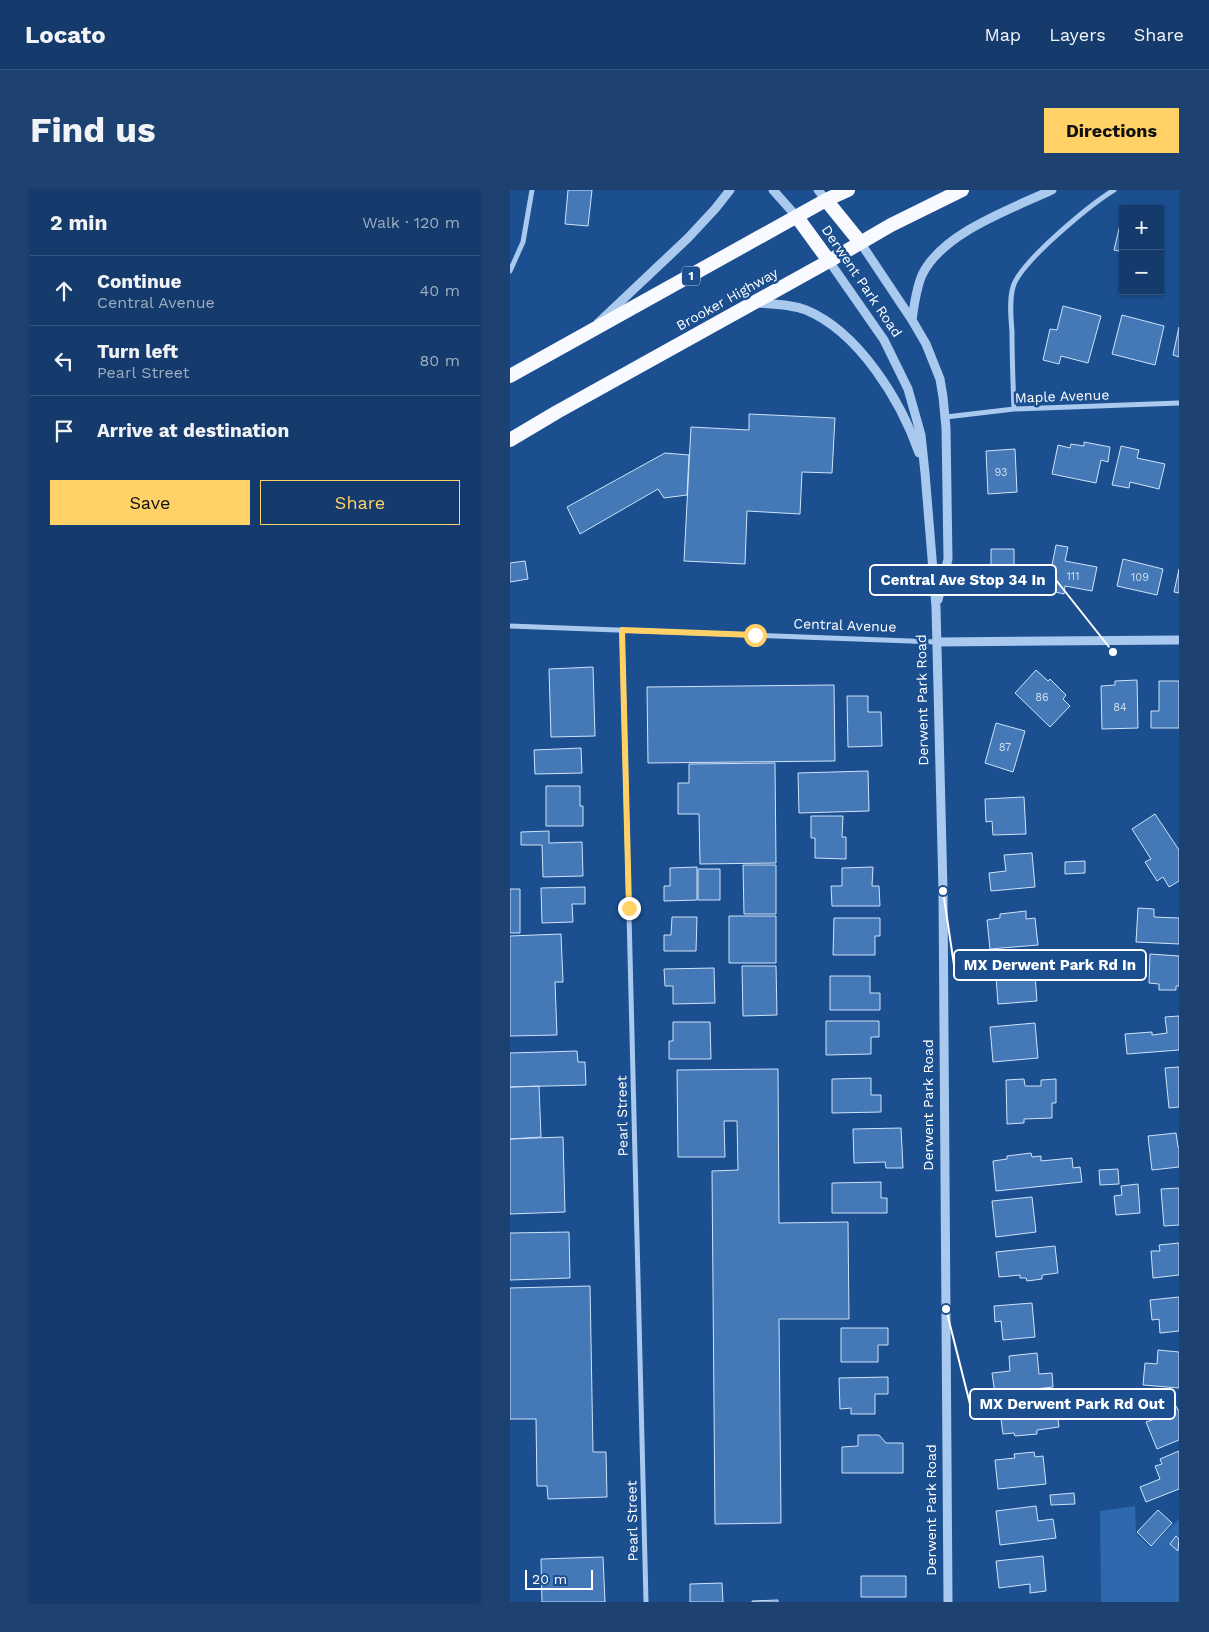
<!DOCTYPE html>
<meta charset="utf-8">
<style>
:root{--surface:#143b6b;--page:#1d4271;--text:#f1f3f6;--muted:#9dadc1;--line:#33557e;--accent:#ffd166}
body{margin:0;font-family:"Work Sans",sans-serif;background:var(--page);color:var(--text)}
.controls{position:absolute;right:15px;top:15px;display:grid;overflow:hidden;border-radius:0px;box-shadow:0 1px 4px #0004}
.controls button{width:45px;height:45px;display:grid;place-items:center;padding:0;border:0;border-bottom:1px solid var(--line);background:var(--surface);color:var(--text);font:25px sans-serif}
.scale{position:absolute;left:15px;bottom:12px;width:68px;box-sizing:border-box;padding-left:5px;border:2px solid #fff;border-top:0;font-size:14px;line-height:18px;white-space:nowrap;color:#fff;-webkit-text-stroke:4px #1b4f8f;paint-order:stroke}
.stop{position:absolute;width:15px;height:15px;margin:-11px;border:4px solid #ffd166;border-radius:50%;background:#fff}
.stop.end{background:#ffd166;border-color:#fff;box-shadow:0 1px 5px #0008}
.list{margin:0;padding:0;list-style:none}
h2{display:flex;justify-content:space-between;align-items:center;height:65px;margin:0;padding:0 20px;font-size:21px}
h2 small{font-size:16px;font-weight:400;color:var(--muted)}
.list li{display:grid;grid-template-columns:32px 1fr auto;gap:15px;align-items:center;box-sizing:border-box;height:70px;padding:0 20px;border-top:1px solid var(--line)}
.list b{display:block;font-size:19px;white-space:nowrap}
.list p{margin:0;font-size:16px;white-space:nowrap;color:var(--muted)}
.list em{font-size:16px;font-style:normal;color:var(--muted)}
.actions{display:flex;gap:10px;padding:15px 20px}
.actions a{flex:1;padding:11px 0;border:1px solid var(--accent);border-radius:0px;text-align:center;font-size:18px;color:var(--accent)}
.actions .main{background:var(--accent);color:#111}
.icon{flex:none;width:28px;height:28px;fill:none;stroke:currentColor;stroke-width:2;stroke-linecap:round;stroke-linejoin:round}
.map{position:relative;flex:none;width:669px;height:1412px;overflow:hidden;border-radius:0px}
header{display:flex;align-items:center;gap:30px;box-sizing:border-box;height:70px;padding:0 25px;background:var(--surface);border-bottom:1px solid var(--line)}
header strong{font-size:24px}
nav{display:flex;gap:28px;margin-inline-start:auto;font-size:18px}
.intro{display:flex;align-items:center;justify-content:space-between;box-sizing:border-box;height:120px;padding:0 30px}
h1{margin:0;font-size:35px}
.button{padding:12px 22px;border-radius:0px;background:var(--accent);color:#111;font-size:18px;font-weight:700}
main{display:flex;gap:30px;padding:0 30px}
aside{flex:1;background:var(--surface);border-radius:0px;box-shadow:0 1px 4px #0004}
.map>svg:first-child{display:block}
</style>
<header>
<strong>Locato</strong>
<nav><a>Map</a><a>Layers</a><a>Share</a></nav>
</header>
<div class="intro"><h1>Find us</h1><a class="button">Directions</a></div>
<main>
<aside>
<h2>2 min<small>Walk · 120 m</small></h2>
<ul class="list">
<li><svg class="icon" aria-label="ahead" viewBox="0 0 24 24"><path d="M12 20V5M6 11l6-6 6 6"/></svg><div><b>Continue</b><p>Central Avenue</p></div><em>40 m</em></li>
<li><svg class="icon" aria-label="left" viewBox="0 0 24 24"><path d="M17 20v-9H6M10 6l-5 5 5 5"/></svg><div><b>Turn left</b><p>Pearl Street</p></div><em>80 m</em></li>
<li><svg class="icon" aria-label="arrive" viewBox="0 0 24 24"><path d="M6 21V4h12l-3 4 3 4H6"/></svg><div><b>Arrive at destination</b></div></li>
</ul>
<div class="actions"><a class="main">Save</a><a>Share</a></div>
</aside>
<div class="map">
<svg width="669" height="1412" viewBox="0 0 669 1412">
<rect width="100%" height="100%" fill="#1b4f8f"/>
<path fill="#2e69ad" d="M 625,1316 L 626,1344 L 640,1357 L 669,1329 L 669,1412 L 591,1412 L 590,1321 Z"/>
<path fill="#4478b7" stroke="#cfe3fa" d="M 58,0 L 82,0 L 78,36 L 55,34 Z
M 611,30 L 613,31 L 613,62 L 604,60 Z
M 553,116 L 591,126 L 578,173 L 551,166 L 549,174 L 533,170 L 540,139 L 547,140 Z
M 612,125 L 654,136 L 645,175 L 602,164 Z
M 669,137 L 669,167 L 663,165 Z
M 239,224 L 325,228 L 322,283 L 292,282 L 290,324 L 237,321 L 235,374 L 174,371 L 181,237 L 239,240 Z
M 574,252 L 600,257 L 598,272 L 591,270 L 586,293 L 542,284 L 548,255 L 560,258 L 561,254 L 574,256 Z
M 611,256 L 629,260 L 627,268 L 655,274 L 649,299 L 620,292 L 619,298 L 602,295 Z
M 505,259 L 507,302 L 478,304 L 476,261 Z
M 155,263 L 179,265 L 177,305 L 154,308 L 148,299 L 70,344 L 57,317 Z
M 546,355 L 558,357 L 555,371 L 587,377 L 582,401 L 555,396 L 554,404 L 537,400 Z
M 481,359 L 504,359 L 504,401 L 473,401 L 473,381 L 481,382 Z
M 613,369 L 653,379 L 647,405 L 607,396 Z
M 15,371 L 18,389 L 0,392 L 0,373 Z
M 669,379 L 669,403 L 664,402 Z
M 83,477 L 85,546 L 41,547 L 39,479 Z
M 526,480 L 538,491 L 540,489 L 556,505 L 553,509 L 560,516 L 540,537 L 505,503 Z
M 627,490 L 628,538 L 592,539 L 591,496 L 605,495 L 605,491 Z
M 649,491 L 669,491 L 669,538 L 641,538 L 641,521 L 649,521 Z
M 324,495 L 325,571 L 138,573 L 137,497 Z
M 337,506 L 358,506 L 358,522 L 371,522 L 372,556 L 338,557 Z
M 486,533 L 515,541 L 503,582 L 475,573 Z
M 71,558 L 72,583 L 25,584 L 24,560 Z
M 265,573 L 266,673 L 190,674 L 189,624 L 168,624 L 168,593 L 179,593 L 179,574 Z
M 358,581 L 359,621 L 289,623 L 288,583 Z
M 36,596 L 70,596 L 70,616 L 73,616 L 73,636 L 36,636 Z
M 514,607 L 516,644 L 483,645 L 482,631 L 476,632 L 475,609 Z
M 645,624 L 669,660 L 669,691 L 659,697 L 653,687 L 647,691 L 635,672 L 641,669 L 622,639 Z
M 301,626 L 333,626 L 332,647 L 336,647 L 336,669 L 305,668 L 305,648 L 301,648 Z
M 39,641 L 39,653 L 72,652 L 73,686 L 33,687 L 32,655 L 11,655 L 11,642 Z
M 522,663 L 525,697 L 481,701 L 479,683 L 496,681 L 494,665 Z
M 575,671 L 575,683 L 555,684 L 555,672 Z
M 233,675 L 266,675 L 266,724 L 234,724 Z
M 187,677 L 187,710 L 154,711 L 154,696 L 160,696 L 160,678 Z
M 363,677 L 362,696 L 369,696 L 370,716 L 322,716 L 321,696 L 332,696 L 332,678 Z
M 188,679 L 210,679 L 210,710 L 188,710 Z
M 75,697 L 75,714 L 62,714 L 63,732 L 32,733 L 31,698 Z
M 0,699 L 10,699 L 10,743 L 0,743 Z
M 628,718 L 644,719 L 644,727 L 669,728 L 669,754 L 626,752 Z
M 516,721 L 516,729 L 525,728 L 528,755 L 480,759 L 477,730 L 490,728 L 490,724 Z
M 219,726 L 266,726 L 266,773 L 219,773 Z
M 162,727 L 187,727 L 186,761 L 154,761 L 154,745 L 161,745 Z
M 324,728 L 370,728 L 370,746 L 365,746 L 365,765 L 323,765 Z
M 51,744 L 53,792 L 45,792 L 47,845 L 0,846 L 0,746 Z
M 640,764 L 669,766 L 669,796 L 666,796 L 666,800 L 649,800 L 649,794 L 639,793 Z
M 524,770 L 527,811 L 488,814 L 485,772 Z
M 232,776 L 266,776 L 267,825 L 233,826 Z
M 204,778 L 205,813 L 163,814 L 163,796 L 155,796 L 154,779 Z
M 320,786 L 360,786 L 360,803 L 370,803 L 370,820 L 320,820 Z
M 669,826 L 669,860 L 617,864 L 615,844 L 642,842 L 642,845 L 657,843 L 655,827 Z
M 316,831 L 369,831 L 369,847 L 361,847 L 361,864 L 316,865 Z
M 163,832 L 200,832 L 201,869 L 159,869 L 159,851 L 163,851 Z
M 525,833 L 528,868 L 483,872 L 480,837 Z
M 67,861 L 68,872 L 75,872 L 76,895 L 0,897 L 0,863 Z
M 669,877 L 669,917 L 659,918 L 655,878 Z
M 268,879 L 269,1033 L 338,1032 L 339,1129 L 269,1129 L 271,1333 L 205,1334 L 202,981 L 228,980 L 227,931 L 214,931 L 215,967 L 168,967 L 167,880 Z
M 361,888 L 361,905 L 371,905 L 371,922 L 322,923 L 322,889 Z
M 514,889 L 515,896 L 531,896 L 531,890 L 546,889 L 546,913 L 542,913 L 542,928 L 514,929 L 514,933 L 497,934 L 496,890 Z
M 29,896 L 31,947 L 0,949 L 0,897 Z
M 391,938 L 393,978 L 376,978 L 375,972 L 344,973 L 343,939 Z
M 666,943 L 668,957 L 669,957 L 669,977 L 642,980 L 638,946 Z
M 53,947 L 55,1022 L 0,1024 L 0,949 Z
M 521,963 L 522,967 L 531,966 L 531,971 L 562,968 L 563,978 L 570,977 L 572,992 L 486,1001 L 483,971 L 497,969 L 497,966 Z
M 608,979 L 609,994 L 590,995 L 589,980 Z
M 371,992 L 371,1008 L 377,1008 L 377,1023 L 322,1023 L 322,993 Z
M 628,994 L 630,1023 L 606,1025 L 604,1006 L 612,1005 L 611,996 Z
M 669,998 L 669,1035 L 654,1036 L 651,999 Z
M 522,1007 L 526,1042 L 486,1047 L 482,1011 Z
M 59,1042 L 60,1088 L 0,1090 L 0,1043 Z
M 669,1053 L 669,1085 L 643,1088 L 641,1061 L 650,1061 L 649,1055 Z
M 545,1056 L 548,1083 L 532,1085 L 532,1089 L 517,1091 L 516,1088 L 510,1088 L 510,1085 L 489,1087 L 486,1062 Z
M 80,1096 L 83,1262 L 96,1262 L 97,1307 L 38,1309 L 37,1296 L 27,1296 L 26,1229 L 0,1229 L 0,1098 Z
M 669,1107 L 669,1141 L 650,1143 L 649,1129 L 642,1130 L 640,1110 Z
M 522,1113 L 525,1147 L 493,1150 L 491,1131 L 485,1132 L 484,1116 Z
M 331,1138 L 378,1138 L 378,1155 L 368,1155 L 368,1172 L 331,1172 Z
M 648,1160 L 669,1162 L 669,1198 L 633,1195 L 635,1173 L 647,1174 Z
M 527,1163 L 529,1184 L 542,1183 L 543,1197 L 485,1204 L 482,1183 L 500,1181 L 499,1166 Z
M 378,1187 L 378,1204 L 365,1204 L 365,1224 L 341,1224 L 341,1218 L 330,1219 L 329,1188 Z
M 545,1207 L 549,1237 L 527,1240 L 527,1244 L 505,1246 L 504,1243 L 493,1244 L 489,1214 Z
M 666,1216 L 668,1220 L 669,1220 L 669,1250 L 647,1259 L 636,1232 L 645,1229 L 644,1225 Z
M 348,1245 L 369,1245 L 376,1253 L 393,1253 L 393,1283 L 332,1283 L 332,1257 L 348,1256 Z
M 669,1261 L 669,1299 L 636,1312 L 630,1297 L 650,1289 L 645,1276 L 652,1274 L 650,1269 Z
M 524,1262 L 525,1267 L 533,1266 L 536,1294 L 488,1299 L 485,1270 L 505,1268 L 504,1264 Z
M 564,1303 L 565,1314 L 541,1315 L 540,1305 Z
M 526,1316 L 528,1331 L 543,1329 L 546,1348 L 490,1355 L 486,1321 Z
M 648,1320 L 662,1333 L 641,1356 L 627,1342 Z
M 666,1346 L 669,1349 L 668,1361 L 660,1354 Z
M 533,1366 L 536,1401 L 520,1403 L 520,1394 L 489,1398 L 486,1371 Z
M 93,1367 L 95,1412 L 32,1412 L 31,1369 Z
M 351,1386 L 396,1386 L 396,1407 L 351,1407 Z
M 212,1393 L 213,1412 L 180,1412 L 180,1394 Z
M 268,1410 L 268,1412 L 242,1412 L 242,1411 Z"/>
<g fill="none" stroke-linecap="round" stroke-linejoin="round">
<path stroke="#a9c9ee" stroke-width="5" d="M 0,81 L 13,52 L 22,0
M 504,219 C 503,194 502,168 502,142 C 501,128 499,111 503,97 C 510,72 581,14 604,0
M 436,227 L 504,219 L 669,213
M 0,436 L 427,452
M 112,440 L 136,1412"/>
<path stroke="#a9c9ee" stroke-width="9" d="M 263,0 L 287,27
M 308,0 L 316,10
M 350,52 L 402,130 L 416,154 L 430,189 L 433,207 L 436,238 L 438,369 L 428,410
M 319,71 L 374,150 L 398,199 L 411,245 L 415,283 L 426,417 L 433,701 L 438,1412
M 247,113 C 263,114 280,114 296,120 C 349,142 391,211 409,263
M 402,130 C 404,116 406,99 412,85 C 432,43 501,19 542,0
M 88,133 L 178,48 L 205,19 L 220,0
M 427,452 L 669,450"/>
<path stroke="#f8faff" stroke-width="14" d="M 316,10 L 350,52
M 287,27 L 319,71
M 0,186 L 316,10 L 338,0
M 0,250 L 47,222 L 319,71 L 381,35 L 452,0"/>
</g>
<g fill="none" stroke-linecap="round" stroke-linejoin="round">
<path stroke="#ffd166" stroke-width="6" d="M 119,718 L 112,440 L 245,445"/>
</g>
<g text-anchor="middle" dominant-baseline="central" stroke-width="5" stroke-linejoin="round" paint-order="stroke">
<g font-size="11" fill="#d0dded">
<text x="491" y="282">93</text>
<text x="563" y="386">111</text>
<text x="630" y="387">109</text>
<text x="532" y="507">86</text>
<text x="610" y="517">84</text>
<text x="495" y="557">87</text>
</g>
<rect fill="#1b4f8f" stroke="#bbcadd" stroke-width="1" x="172" y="76.5" width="18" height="19" rx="4"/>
<g font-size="12" font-weight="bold" fill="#fff">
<text x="181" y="86">1</text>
</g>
<g font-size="14" fill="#fff" stroke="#1b4f8f">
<text transform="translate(352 91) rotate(56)">Derwent Park Road</text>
<text transform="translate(217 109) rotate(-29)">Brooker Highway</text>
<text transform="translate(552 206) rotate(-2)">Maple Avenue</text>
<text transform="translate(335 435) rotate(2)">Central Avenue</text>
<text transform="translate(412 510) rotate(-91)">Derwent Park Road</text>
<text transform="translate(418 915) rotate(-90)">Derwent Park Road</text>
<text transform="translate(112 926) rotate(-91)">Pearl Street</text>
<text transform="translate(421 1320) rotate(-90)">Derwent Park Road</text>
<text transform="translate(122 1331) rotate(-91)">Pearl Street</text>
</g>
</g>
<path fill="none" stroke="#fff" stroke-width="2" d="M603 462L546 390M433 701L444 775M436 1119L460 1214"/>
<g fill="#fff" stroke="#1b4f8f" stroke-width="2">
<circle cx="603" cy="462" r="5"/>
<circle cx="433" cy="701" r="5"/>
<circle cx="436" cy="1119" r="5"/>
</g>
<g fill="#1b4f8f" stroke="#fff" stroke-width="2">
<rect x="360" y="375" width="186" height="30" rx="5"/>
<rect x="444" y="760" width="192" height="30" rx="5"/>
<rect x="460" y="1199" width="205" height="30" rx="5"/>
</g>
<g font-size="15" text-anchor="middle" font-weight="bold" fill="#fff">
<text x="453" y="395">Central Ave Stop 34 In</text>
<text x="540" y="780">MX Derwent Park Rd In</text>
<text x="562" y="1219">MX Derwent Park Rd Out</text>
</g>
</svg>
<div class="controls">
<button>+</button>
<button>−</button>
</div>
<div class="scale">20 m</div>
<div class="stop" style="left:245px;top:445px"></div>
<div class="stop end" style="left:119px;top:718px"></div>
</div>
</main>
